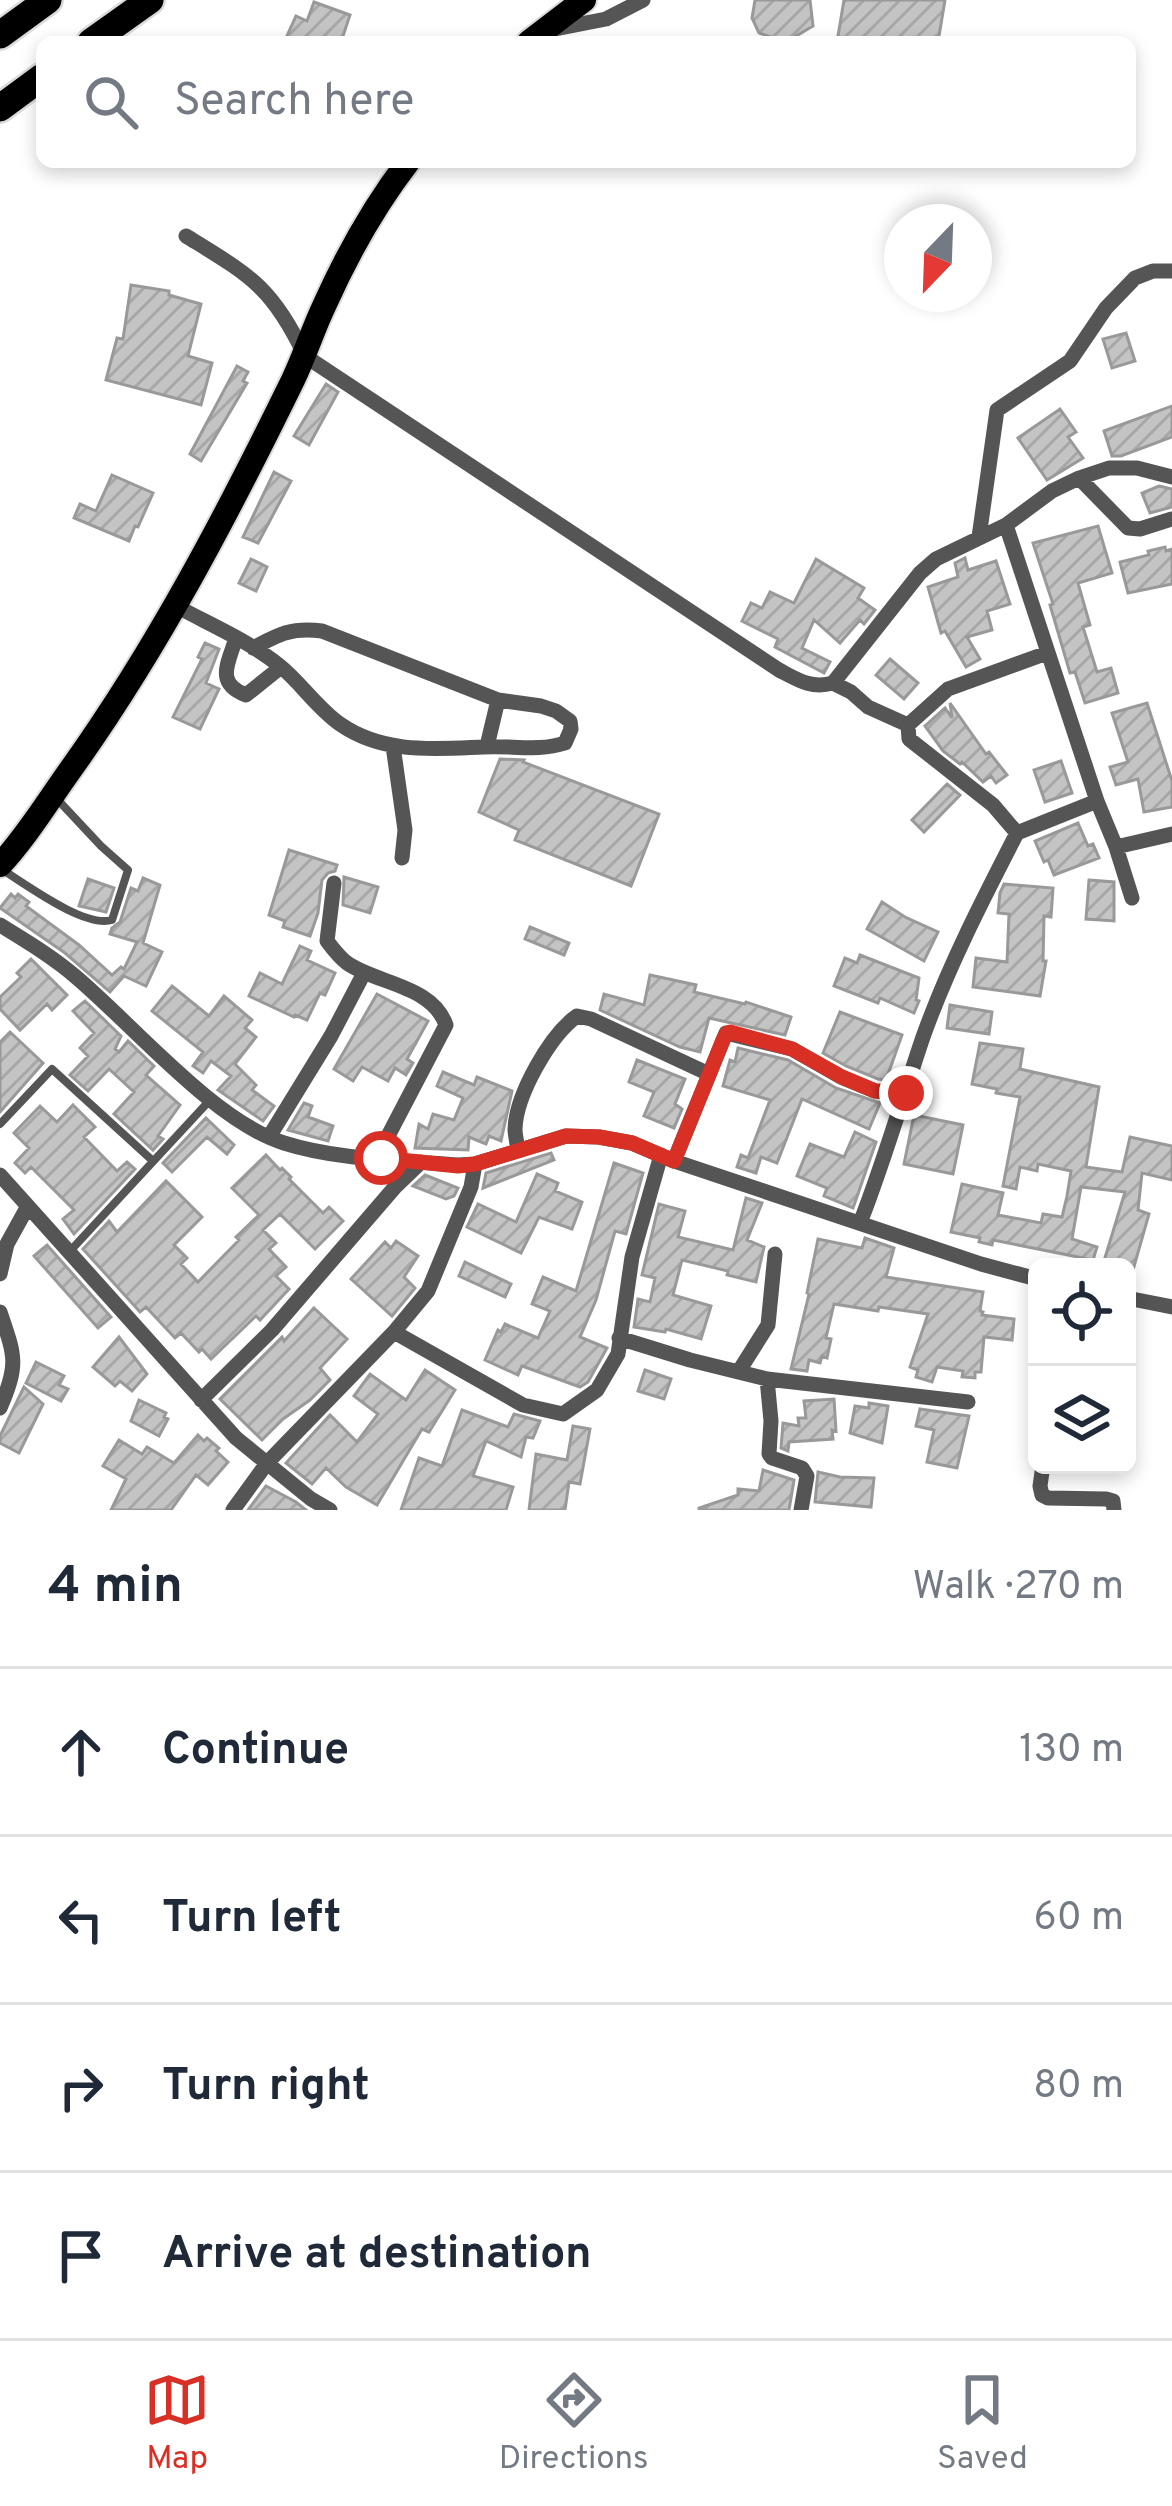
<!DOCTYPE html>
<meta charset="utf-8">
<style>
:root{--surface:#fff;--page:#f2f2f3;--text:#1f2937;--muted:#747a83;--line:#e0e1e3;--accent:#d93025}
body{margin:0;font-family:Overpass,sans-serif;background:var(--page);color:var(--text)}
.controls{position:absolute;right:36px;bottom:36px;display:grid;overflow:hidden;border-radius:18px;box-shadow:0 6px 18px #0003}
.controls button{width:108px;height:108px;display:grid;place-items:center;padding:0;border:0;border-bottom:3px solid var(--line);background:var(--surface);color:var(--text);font:60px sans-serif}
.compass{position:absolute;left:884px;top:204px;width:108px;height:108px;border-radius:50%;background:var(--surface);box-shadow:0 6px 18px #0003;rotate:203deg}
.stop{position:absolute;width:36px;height:36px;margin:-27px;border:9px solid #d93025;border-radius:50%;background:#fff}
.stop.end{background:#d93025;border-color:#fff;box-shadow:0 3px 12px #0008}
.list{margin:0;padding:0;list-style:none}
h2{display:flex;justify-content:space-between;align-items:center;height:156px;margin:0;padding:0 48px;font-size:51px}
h2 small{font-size:39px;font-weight:400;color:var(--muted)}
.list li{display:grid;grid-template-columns:78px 1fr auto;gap:36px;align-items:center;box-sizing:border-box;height:168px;padding:0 48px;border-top:3px solid var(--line)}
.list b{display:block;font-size:45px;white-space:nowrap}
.list em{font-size:39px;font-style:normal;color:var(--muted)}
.icon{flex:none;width:66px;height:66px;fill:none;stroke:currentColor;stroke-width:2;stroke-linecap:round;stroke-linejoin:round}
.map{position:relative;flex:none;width:1172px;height:1510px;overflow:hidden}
.search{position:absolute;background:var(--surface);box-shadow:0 6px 18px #0003;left:36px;right:36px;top:36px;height:132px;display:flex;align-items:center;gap:30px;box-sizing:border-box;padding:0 42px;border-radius:18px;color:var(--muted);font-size:45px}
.sheet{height:828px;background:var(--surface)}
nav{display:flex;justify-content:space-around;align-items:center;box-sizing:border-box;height:168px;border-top:3px solid var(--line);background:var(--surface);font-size:33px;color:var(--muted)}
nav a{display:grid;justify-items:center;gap:6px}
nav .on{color:var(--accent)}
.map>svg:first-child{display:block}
</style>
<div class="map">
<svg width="1172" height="1510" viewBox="0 0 1172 1510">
<defs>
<pattern id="building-hatch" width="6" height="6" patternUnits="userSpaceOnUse" patternTransform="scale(3)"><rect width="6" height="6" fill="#c4c4c4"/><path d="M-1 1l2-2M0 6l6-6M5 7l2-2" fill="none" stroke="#a7a7a7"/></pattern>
</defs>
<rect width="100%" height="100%" fill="#fff"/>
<path fill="url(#building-hatch)" stroke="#999" stroke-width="3" d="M 755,0 L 810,0 L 813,26 L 786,42 L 759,33 L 752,18 Z
M 844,0 L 945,0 L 938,42 L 837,42 Z
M 314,2 L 350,15 L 341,42 L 294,42 L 286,38 L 296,16 L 307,21 Z
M 131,285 L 169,291 L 169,295 L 201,304 L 188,356 L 212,363 L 201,405 L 106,380 L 117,338 L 123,339 Z
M 1126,333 L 1135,361 L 1112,368 L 1103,339 Z
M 237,366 L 248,372 L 243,381 L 247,383 L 201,461 L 190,454 Z
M 326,384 L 338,392 L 309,445 L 294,436 Z
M 1172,406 L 1172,437 L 1121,456 L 1112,456 L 1104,431 Z
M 1060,409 L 1076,432 L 1068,437 L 1083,458 L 1047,480 L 1018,438 Z
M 274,472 L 291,481 L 258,543 L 243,537 Z
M 112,475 L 153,493 L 138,527 L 135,526 L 129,541 L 74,518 L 80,504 L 96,511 Z
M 1159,486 L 1172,489 L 1172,507 L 1150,513 L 1142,493 Z
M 1098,526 L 1112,573 L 1078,583 L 1090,625 L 1083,627 L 1097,672 L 1111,668 L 1118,693 L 1085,703 L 1075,672 L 1070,673 L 1050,605 L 1053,604 L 1033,543 Z
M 1165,547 L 1166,551 L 1172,549 L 1172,584 L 1128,593 L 1120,562 L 1149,555 L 1148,551 Z
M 965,558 L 968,570 L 996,561 L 1010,604 L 987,611 L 992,630 L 967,637 L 980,659 L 966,667 L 945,631 L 941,633 L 928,587 L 958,577 L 955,563 Z
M 251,559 L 267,567 L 256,591 L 239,583 Z
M 816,559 L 864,588 L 858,598 L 875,610 L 864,624 L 860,620 L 840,643 L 814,620 L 802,648 L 830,662 L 824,673 L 775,647 L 778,639 L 742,621 L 751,603 L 762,608 L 770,592 L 794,603 Z
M 205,643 L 219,649 L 206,683 L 219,689 L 200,729 L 173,717 L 202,659 L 198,657 Z
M 890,659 L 918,683 L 904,699 L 876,675 Z
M 950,703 L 986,754 L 989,752 L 1007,775 L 996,783 L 991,776 L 983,782 L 962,762 L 960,764 L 943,751 L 925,726 L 945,708 L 952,718 Z
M 1147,703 L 1172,781 L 1172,807 L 1144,812 L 1138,779 L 1116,785 L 1110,767 L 1128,762 L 1112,713 Z
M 500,759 L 524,760 L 523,762 L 659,814 L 631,886 L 515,840 L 519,830 L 479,812 Z
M 1061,761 L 1072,793 L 1045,802 L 1034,770 Z
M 947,784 L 960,795 L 924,832 L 912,820 Z
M 1078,823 L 1088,846 L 1093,844 L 1099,858 L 1054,875 L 1048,860 L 1044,862 L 1035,841 Z
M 289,850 L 337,865 L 335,871 L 328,873 L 322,880 L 318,913 L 310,936 L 283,927 L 285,921 L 269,915 Z
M 344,877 L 378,887 L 370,913 L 343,905 Z
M 143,878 L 160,885 L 143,943 L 162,952 L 146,986 L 124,976 L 110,992 L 65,953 L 0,908 L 11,894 L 15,898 L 18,894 L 29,902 L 26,906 L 79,945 L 112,975 L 121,967 L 124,969 L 137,942 L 110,934 L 112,928 L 120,922 L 131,888 L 138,891 Z
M 88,879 L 114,888 L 106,912 L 79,906 Z
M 1089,880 L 1114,882 L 1114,921 L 1086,919 Z
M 1004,884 L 1053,888 L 1051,917 L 1044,916 L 1043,961 L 1046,961 L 1040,996 L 973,987 L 976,958 L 1007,962 L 1009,914 L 998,913 L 1000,893 Z
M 882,902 L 905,917 L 938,932 L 924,961 L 867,929 Z
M 530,927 L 569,943 L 564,955 L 525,939 Z
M 300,946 L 311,951 L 307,960 L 335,973 L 325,995 L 320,993 L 307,1020 L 295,1015 L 294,1017 L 249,996 L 260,973 L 282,984 Z
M 860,955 L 919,978 L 916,1000 L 919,1001 L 914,1013 L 880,998 L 878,1003 L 834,986 L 845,958 L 857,963 Z
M 31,959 L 67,995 L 52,1010 L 47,1004 L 20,1030 L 0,1009 L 0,997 L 21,977 L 17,973 Z
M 650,975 L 696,985 L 694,992 L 745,1004 L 746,1002 L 791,1017 L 785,1035 L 709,1018 L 700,1052 L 680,1047 L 600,1010 L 604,994 L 644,1005 Z
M 172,986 L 209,1016 L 224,996 L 252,1020 L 245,1028 L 256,1037 L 235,1064 L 256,1085 L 252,1090 L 274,1106 L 263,1121 L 218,1090 L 231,1076 L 211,1061 L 203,1073 L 193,1066 L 203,1052 L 152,1011 Z
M 377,994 L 428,1021 L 407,1059 L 413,1063 L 406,1075 L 395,1068 L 388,1081 L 362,1067 L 353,1081 L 334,1069 Z
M 85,1001 L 121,1036 L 115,1049 L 119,1052 L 128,1041 L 154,1066 L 146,1075 L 180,1105 L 158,1136 L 163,1139 L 153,1150 L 114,1114 L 134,1092 L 109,1069 L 88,1091 L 70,1075 L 88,1056 L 80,1048 L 94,1033 L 73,1011 Z
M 950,1005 L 992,1012 L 989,1034 L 947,1028 Z
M 840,1012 L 902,1035 L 886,1080 L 878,1079 L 846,1066 L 823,1053 Z
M 10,1032 L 43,1063 L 0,1112 L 0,1042 Z
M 980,1043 L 1023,1049 L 1020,1069 L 1099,1087 L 1086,1167 L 1122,1172 L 1130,1137 L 1172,1146 L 1172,1180 L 1142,1173 L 1138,1210 L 1149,1214 L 1133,1270 L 1104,1261 L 1125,1192 L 1081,1187 L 1072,1239 L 1097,1247 L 1093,1260 L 993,1240 L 992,1245 L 979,1242 L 980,1238 L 951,1232 L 962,1184 L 1003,1193 L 998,1215 L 1041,1223 L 1043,1214 L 1062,1217 L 1067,1196 L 1071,1171 L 1038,1164 L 1037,1171 L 1020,1167 L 1016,1189 L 1003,1186 L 1020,1097 L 996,1093 L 997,1089 L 972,1084 Z
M 738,1048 L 788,1060 L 836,1088 L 880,1103 L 869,1129 L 802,1099 L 777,1163 L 761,1157 L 756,1173 L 737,1167 L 741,1155 L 748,1158 L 770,1100 L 723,1086 L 730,1060 L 735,1062 Z
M 637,1060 L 685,1079 L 675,1104 L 682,1109 L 674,1128 L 644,1116 L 654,1092 L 629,1082 Z
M 443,1072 L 474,1085 L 477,1077 L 512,1091 L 501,1141 L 489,1136 L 486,1144 L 469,1137 L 468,1150 L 415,1148 L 419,1124 L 428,1129 L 433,1114 L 454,1120 L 463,1098 L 437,1086 Z
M 304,1103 L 312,1106 L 308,1117 L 333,1126 L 328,1141 L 288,1130 Z
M 73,1105 L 95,1127 L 84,1137 L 117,1171 L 127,1162 L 135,1169 L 74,1234 L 63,1219 L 74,1210 L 31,1167 L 25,1173 L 15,1163 L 29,1148 L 14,1133 L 40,1106 L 57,1122 Z
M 914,1115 L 963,1125 L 953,1174 L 904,1164 Z
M 206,1118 L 234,1145 L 227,1154 L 207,1137 L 172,1172 L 163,1163 Z
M 855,1132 L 876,1142 L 853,1208 L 824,1196 L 827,1188 L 797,1176 L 810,1144 L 844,1157 Z
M 551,1153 L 554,1160 L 483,1188 L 486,1173 Z
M 266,1155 L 280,1170 L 282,1168 L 291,1177 L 289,1179 L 323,1213 L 329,1207 L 343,1221 L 315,1249 L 280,1214 L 263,1230 L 276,1243 L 269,1249 L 286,1267 L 276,1276 L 289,1289 L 260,1320 L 256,1316 L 211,1359 L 202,1349 L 199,1352 L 181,1333 L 175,1338 L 146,1307 L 140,1312 L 83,1249 L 109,1221 L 117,1232 L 166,1181 L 202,1217 L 174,1245 L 187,1258 L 181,1264 L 198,1282 L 239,1240 L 236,1237 L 259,1215 L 232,1188 Z
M 614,1163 L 643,1173 L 626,1234 L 615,1231 L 596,1300 L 580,1337 L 607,1348 L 588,1382 L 580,1387 L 522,1366 L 518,1375 L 485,1360 L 498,1330 L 501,1332 L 505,1324 L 538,1338 L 550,1311 L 532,1304 L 543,1277 L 576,1291 Z
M 537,1174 L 558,1183 L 555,1191 L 582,1202 L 572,1229 L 539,1217 L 521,1253 L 467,1227 L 478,1204 L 516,1222 Z
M 425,1175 L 458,1188 L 454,1196 L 446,1199 L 413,1186 Z
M 746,1198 L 762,1203 L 747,1240 L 764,1247 L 756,1282 L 727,1275 L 728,1271 L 682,1260 L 673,1295 L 711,1306 L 701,1339 L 666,1329 L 665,1332 L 634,1327 L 638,1299 L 650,1302 L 655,1278 L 642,1275 L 659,1204 L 685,1211 L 678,1237 L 733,1250 Z
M 865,1238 L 894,1248 L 886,1277 L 983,1292 L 980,1311 L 983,1312 L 982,1315 L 1014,1319 L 1012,1340 L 984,1337 L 981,1372 L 975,1372 L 975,1378 L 962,1377 L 963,1371 L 937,1367 L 932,1382 L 916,1377 L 918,1370 L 910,1367 L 928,1314 L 879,1307 L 878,1311 L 834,1304 L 826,1338 L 831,1339 L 827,1358 L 822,1356 L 820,1363 L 809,1360 L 807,1371 L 791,1369 L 809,1294 L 807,1293 L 818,1239 L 862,1248 Z
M 396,1241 L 418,1256 L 404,1277 L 415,1288 L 392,1316 L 351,1279 L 385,1242 L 391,1248 Z
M 47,1245 L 111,1317 L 98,1328 L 34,1256 Z
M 465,1262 L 511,1284 L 505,1297 L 459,1276 Z
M 314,1308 L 347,1339 L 320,1368 L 330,1380 L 310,1400 L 283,1419 L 262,1440 L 220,1399 L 282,1337 L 284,1341 Z
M 119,1337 L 147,1374 L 132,1391 L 120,1381 L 115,1386 L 93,1367 Z
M 36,1362 L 64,1376 L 59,1385 L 68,1389 L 61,1401 L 26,1383 Z
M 425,1370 L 455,1390 L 429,1432 L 422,1429 L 377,1505 L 346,1487 L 326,1468 L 312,1484 L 286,1463 L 330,1415 L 357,1442 L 378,1414 L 354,1396 L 370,1374 L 406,1400 Z
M 645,1370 L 671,1379 L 664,1399 L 638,1391 Z
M 24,1387 L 43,1404 L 19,1453 L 0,1443 L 0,1436 Z
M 834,1399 L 836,1431 L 832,1430 L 833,1439 L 789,1442 L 788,1451 L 781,1448 L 783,1423 L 799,1426 L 798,1418 L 806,1418 L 804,1401 Z
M 139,1400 L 166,1413 L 164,1417 L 168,1419 L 159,1436 L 131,1421 Z
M 869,1403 L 888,1406 L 882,1443 L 850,1433 L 855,1406 L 869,1408 Z
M 920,1409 L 969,1416 L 957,1468 L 927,1462 L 934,1430 L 916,1426 Z
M 462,1410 L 508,1427 L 514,1414 L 540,1421 L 533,1438 L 526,1437 L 521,1457 L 486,1441 L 473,1476 L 513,1487 L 506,1510 L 401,1510 L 419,1458 L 442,1466 Z
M 573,1426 L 590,1429 L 580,1484 L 569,1482 L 565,1510 L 529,1510 L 536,1454 L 567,1460 Z
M 198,1435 L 204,1441 L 207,1438 L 219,1448 L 216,1451 L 228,1462 L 208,1485 L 196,1475 L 171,1510 L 111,1510 L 126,1479 L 103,1466 L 119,1440 L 142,1454 L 147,1447 L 174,1463 Z
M 763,1470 L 794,1480 L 789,1510 L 699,1510 L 699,1508 L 738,1495 L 738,1489 L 759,1491 Z
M 818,1472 L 840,1477 L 874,1478 L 871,1507 L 815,1502 Z
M 266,1486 L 296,1502 L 306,1510 L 248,1510 Z"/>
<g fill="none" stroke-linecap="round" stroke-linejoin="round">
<defs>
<path id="trunk" d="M 529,42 L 584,0
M 0,865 C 27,836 48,801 71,769 C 158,647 227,515 293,380 C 305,355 313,329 325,304 C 347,255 375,205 408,162"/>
<path id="motorway" d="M 0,35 L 48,0
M 91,42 L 150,0
M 0,108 L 42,77"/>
</defs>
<use href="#trunk" stroke="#dbdbdb" stroke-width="28"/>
<use href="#motorway" stroke="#dbdbdb" stroke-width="32"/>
<path stroke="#555" stroke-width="8" d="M 1,869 C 27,885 84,928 112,920 L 128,870 L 101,846 L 57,799
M 0,1124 L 52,1069 L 153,1161
M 71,1250 L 211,1099"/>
<path stroke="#555" stroke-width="15" d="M 550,30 L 606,19 L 643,0
M 186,236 C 249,275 272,286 305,356 L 779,670 C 798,680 811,689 833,683 L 851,692 L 868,707 L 908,725
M 1079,478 L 1128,528 L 1140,529 L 1172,519
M 1006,525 L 1097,801 L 1116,847 L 1132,898
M 979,537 L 997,410 L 1070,361 L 1106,308 L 1135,278 L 1153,271 L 1172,271
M 176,606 C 211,625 249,641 280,666 C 301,683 317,708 340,724 C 383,754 433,749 483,747 C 511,745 538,752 565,743 L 571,729 L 570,721 L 556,711 L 541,706 L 498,700 L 322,631 C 292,627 279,634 253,648
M 236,638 C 228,664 215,683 246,695 L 281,667
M 833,683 L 920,573 L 936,559 L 1006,525 L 1052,491 L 1079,478 L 1109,468 L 1137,468 L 1172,477
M 908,725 L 948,689 L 1047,653
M 908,725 L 909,739 L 993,805 L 1017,833
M 393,746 L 405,830 L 402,858
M 487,746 L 498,700
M 1116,847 L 1172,834
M 334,883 L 327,941 C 333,949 339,957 347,963 C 377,984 432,985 446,1025 L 388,1136 L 381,1158
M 0,925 C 26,941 53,957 76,977 C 133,1025 215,1122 284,1143 C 337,1160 402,1160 458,1165 L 475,1164 L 566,1136 L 599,1137 L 632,1143 L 674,1161 L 981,1264 L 1037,1279
M 269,1137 L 331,1036 L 364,973
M 518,1149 C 517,1144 515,1133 515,1129 C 516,1095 550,1035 577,1016 L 591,1019 L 709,1074
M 674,1161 L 726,1033 L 792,1049 L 841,1077 L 875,1091 L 906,1093
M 0,1175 L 236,1438 L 311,1499 L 330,1510
M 860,1223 C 884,1162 902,1099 923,1037 C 948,967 983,899 1017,833 L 1097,801
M 0,1274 L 7,1244 L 28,1206
M 1127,1298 L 1172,1307
M 0,1312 C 15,1356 19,1364 0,1408
M 394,1332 L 523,1405 L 563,1414 L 597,1390 L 618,1354 L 632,1257 L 661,1155
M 619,1338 L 690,1360 L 767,1379 L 968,1402
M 739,1371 L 768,1325 L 775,1254
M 767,1379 L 771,1421 L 769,1454 L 772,1458 L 802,1468 L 807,1476 L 801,1510
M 201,1400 L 272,1330 L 395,1187 L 421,1162
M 1043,1465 L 1040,1486 L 1042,1495 L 1048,1498 L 1106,1499 L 1113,1501 L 1114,1510
M 233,1510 L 267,1463 L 394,1332 L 428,1291 L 471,1187 L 475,1164"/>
<use href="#trunk" stroke="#000" stroke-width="24"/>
<use href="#motorway" stroke="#000" stroke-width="27"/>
</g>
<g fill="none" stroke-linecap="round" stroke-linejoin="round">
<path stroke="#d93025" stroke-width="15" d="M 381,1158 L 458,1166 L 475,1164 L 566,1136 L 599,1137 L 632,1143 L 674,1161 L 723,1040 L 727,1033 L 730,1032 L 792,1049 L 842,1077 L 875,1091 L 906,1093"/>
</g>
</svg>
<div class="controls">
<button><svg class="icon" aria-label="locate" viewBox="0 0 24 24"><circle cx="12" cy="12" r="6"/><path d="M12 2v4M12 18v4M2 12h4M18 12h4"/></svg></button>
<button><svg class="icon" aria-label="layers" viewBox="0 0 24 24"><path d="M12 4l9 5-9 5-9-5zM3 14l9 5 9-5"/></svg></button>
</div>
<svg class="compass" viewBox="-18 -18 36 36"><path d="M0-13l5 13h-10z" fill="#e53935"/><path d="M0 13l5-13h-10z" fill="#747a83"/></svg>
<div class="stop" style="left:381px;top:1158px"></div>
<div class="stop end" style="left:906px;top:1093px"></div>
<div class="search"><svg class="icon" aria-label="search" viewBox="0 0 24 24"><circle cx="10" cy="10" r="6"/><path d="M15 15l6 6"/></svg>Search here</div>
</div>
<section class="sheet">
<h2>4 min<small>Walk · 270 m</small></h2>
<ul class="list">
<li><svg class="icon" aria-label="ahead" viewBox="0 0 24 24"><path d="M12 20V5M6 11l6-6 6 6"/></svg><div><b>Continue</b></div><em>130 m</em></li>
<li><svg class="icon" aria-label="left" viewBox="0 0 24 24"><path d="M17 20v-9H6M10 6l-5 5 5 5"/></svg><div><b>Turn left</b></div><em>60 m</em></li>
<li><svg class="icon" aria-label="right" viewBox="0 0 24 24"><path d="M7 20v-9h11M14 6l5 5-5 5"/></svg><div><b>Turn right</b></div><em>80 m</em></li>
<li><svg class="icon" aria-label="arrive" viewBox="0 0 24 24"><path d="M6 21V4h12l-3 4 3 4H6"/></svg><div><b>Arrive at destination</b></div></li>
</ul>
</section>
<nav>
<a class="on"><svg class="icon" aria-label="map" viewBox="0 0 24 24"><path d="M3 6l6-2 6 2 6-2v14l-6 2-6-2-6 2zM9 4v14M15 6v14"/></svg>Map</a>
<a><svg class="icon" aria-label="directions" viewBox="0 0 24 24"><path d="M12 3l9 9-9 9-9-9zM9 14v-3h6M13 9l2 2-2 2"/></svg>Directions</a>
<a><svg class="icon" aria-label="saved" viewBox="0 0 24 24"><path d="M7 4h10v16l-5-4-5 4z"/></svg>Saved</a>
</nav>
